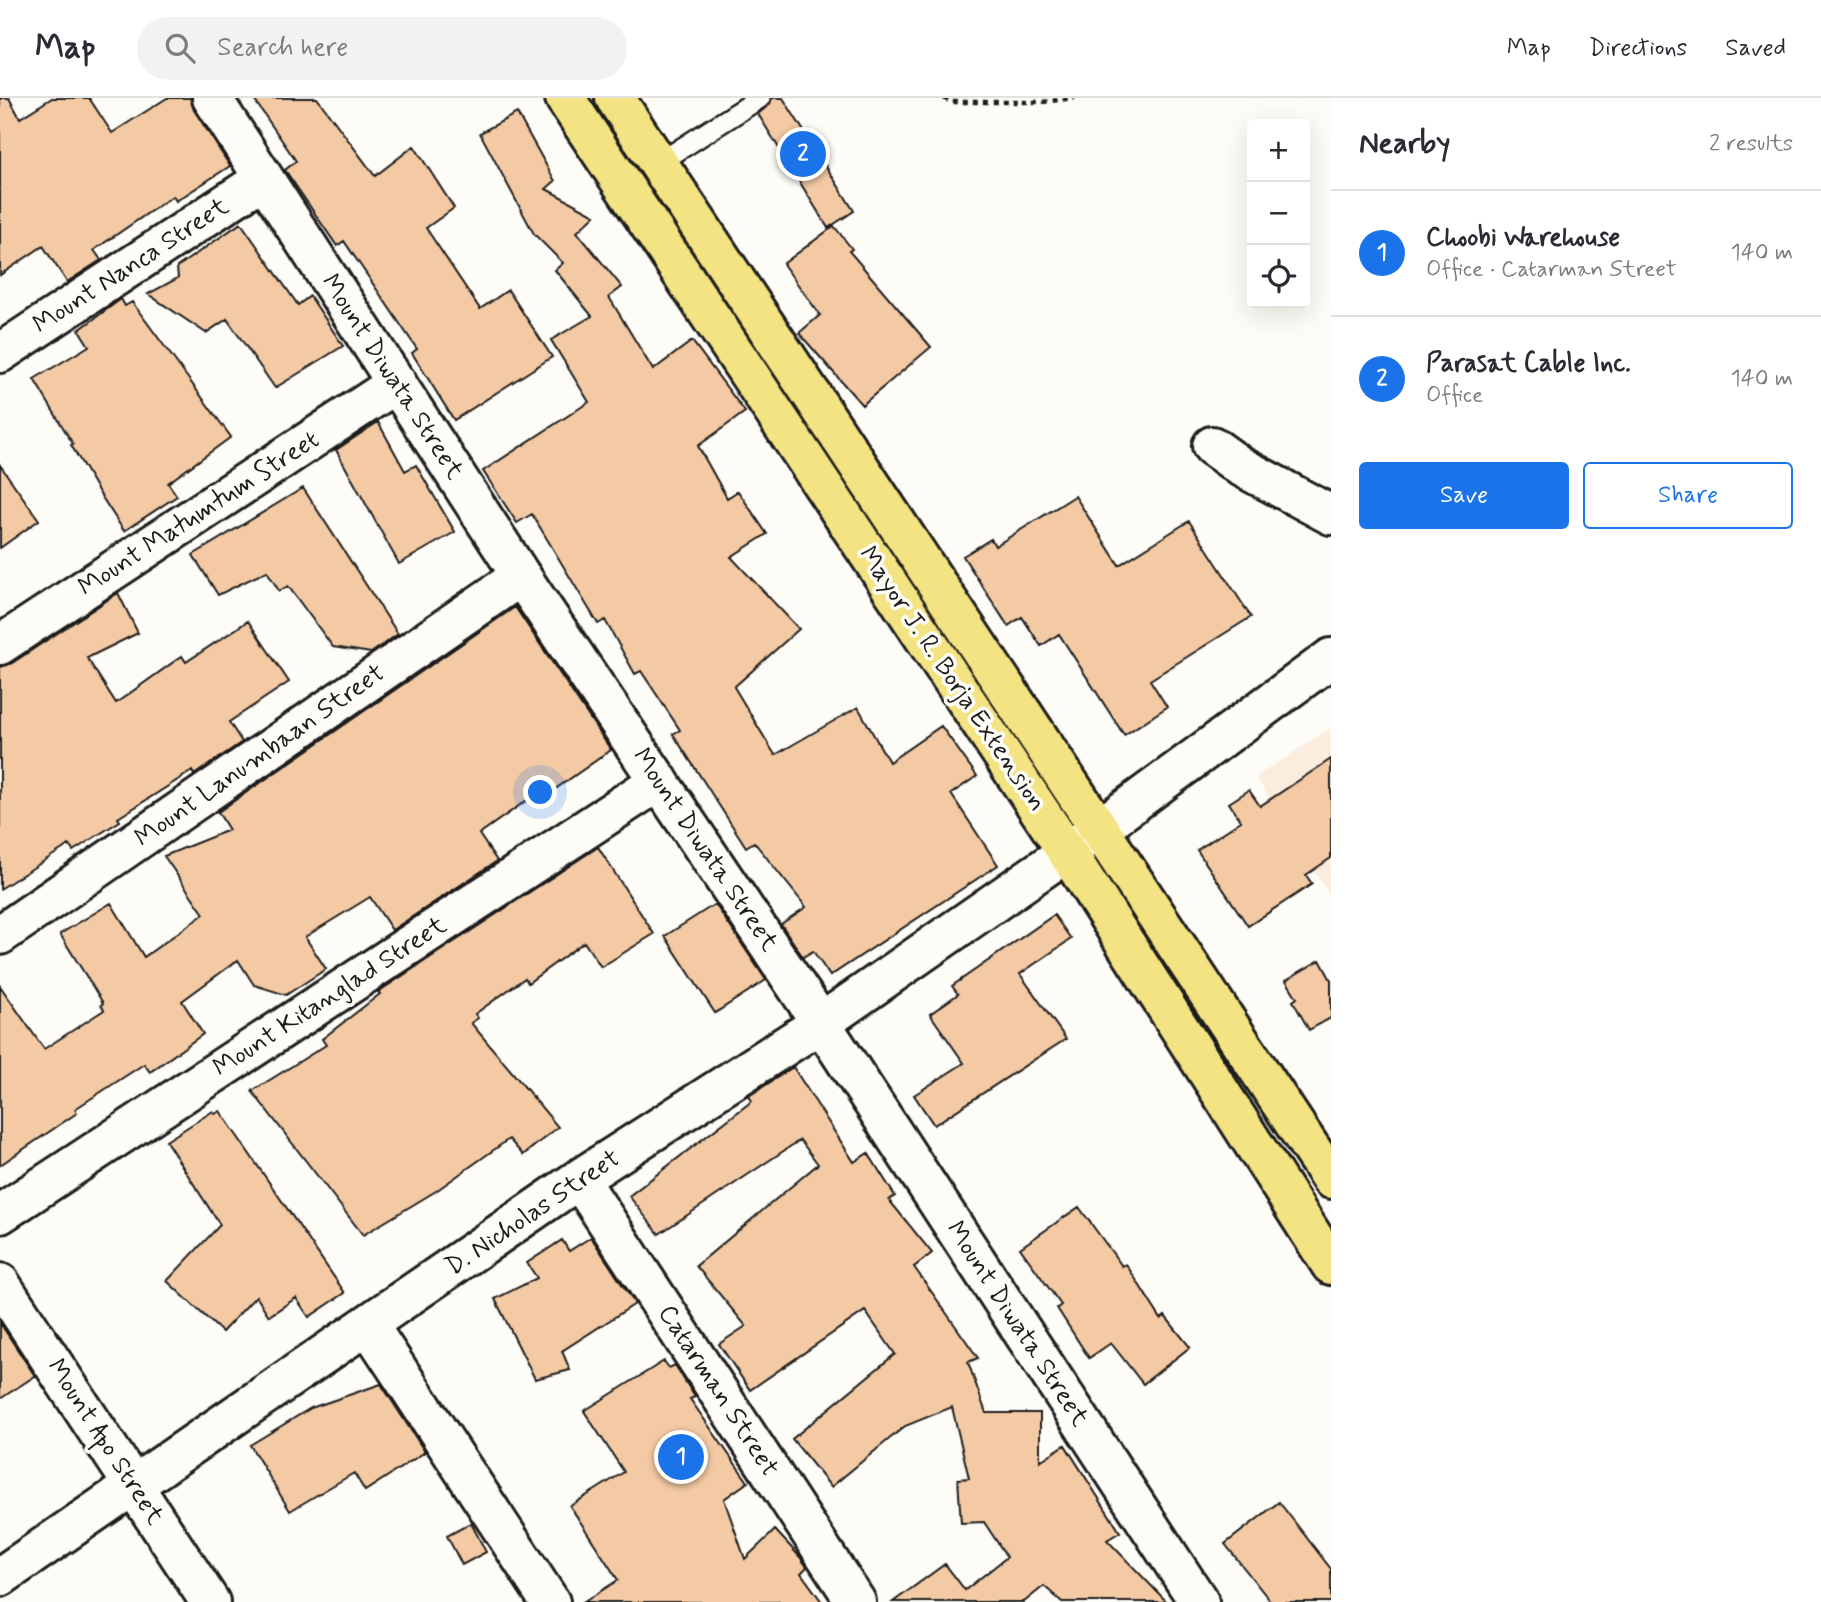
<!DOCTYPE html>
<meta charset="utf-8">
<style>
:root{--surface:#fff;--page:#f2f2f3;--text:#2b2b33;--muted:#7c7c81;--line:#e1e1e2;--accent:#1a73e8}
body{margin:0;font-family:Mynerve,sans-serif;background:var(--page);color:var(--text)}
.controls{position:absolute;right:21px;top:21px;display:grid;overflow:hidden;border-radius:7px;box-shadow:0 7px 28px #0002}
.controls button{width:63px;height:63px;display:grid;place-items:center;padding:0;border:0;border-bottom:2px solid var(--line);background:var(--surface);color:var(--text);font:35px sans-serif}
.you{position:absolute;left:541px;top:695px;width:24px;height:24px;margin:-18px;border:5px solid #fff;border-radius:50%;background:#1a73e8;box-shadow:0 0 0 10px #1a73e833}
.badge{display:grid;place-items:center;width:46px;height:46px;border-radius:50%;background:var(--accent);color:#fff;font-size:23px;font-weight:700}
.pin{position:absolute;translate:-50% -50%;border:4px solid #fff;box-shadow:0 2px 7px #0006}
.list{margin:0;padding:0;list-style:none}
h2{display:flex;justify-content:space-between;align-items:center;height:91px;margin:0;padding:0 28px;font-size:30px}
h2 small{font-size:23px;font-weight:400;color:var(--muted)}
.list li{display:grid;grid-template-columns:46px 1fr auto;gap:21px;align-items:center;box-sizing:border-box;height:126px;padding:0 28px;border-top:2px solid var(--line)}
.list b{display:block;font-size:26px;white-space:nowrap}
.list p{margin:0;font-size:23px;white-space:nowrap;color:var(--muted)}
.list em{font-size:23px;font-style:normal;color:var(--muted)}
.actions{display:flex;gap:14px;padding:21px 28px}
.actions a{flex:1;padding:16px 0;border:2px solid var(--accent);border-radius:7px;text-align:center;font-size:24px;color:var(--accent)}
.actions .main{background:var(--accent);color:#fff}
.icon{flex:none;width:38px;height:38px;fill:none;stroke:currentColor;stroke-width:2;stroke-linecap:round;stroke-linejoin:round}
.map{position:relative;flex:none;width:1331px;height:1504px;overflow:hidden}
header{display:flex;align-items:center;gap:42px;box-sizing:border-box;height:98px;padding:0 35px;background:var(--surface);border-bottom:2px solid var(--line)}
header strong{font-size:33px}
nav{display:flex;gap:38px;margin-inline-start:auto;font-size:24px}
.search{width:490px;height:63px;background:var(--page);display:flex;align-items:center;gap:18px;box-sizing:border-box;padding:0 24px;border-radius:38px;color:var(--muted);font-size:26px}
main{display:flex}
aside{flex:1;background:var(--surface)}
.map>svg:first-child{display:block}
</style>
<header>
<strong>Map</strong>
<div class="search"><svg class="icon" aria-label="search" viewBox="0 0 24 24"><circle cx="10" cy="10" r="6"/><path d="M15 15l6 6"/></svg>Search here</div>
<nav><a>Map</a><a>Directions</a><a>Saved</a></nav>
</header>
<main>
<div class="map">
<svg width="1331" height="1504" viewBox="0 0 1331 1504">
<rect width="100%" height="100%" fill="#fdfcf7"/>
<filter id="ink" filterUnits="userSpaceOnUse"><feTurbulence type="fractalNoise" baseFrequency=".0143" numOctaves="2"/><feDisplacementMap in="SourceGraphic" scale="14" xChannelSelector="R" yChannelSelector="G"/><feConvolveMatrix kernelMatrix="1 2 1 2 8 2 1 2 1" color-interpolation-filters="sRGB"/></filter>
<g filter="url(#ink)">
<path fill="#faedde" d="M 1331,630 L 1331,800 L 1256,679 Z"/>
<path fill="#f4caa4" stroke="#1c1c1c" stroke-width="2" d="M 0,0 L 9,0 L 20,20 L 52,0 L 89,0 L 112,35 L 167,0 L 190,0 L 194,12 L 230,68 L 176,103 L 173,98 L 94,152 L 101,162 L 67,184 L 43,148 L 0,177 Z
M 253,0 L 317,0 L 375,78 L 414,48 L 454,110 L 426,130 L 480,211 L 508,192 L 552,259 L 454,322 L 412,255 L 417,251 L 344,143 L 337,148 L 285,72 L 296,63 Z
M 772,0 L 783,0 L 854,113 L 828,130 L 758,16 L 770,6 Z
M 517,15 L 555,83 L 546,91 L 595,117 L 577,134 L 622,189 L 609,199 L 653,272 L 692,243 L 745,314 L 698,348 L 727,400 L 738,393 L 767,436 L 731,459 L 799,531 L 734,589 L 775,657 L 858,609 L 889,664 L 941,628 L 977,678 L 951,696 L 998,767 L 830,878 L 813,853 L 803,859 L 781,826 L 806,809 L 754,744 L 746,749 L 673,636 L 680,632 L 641,573 L 635,576 L 605,522 L 598,526 L 532,416 L 517,425 L 483,373 L 589,304 L 551,242 L 592,218 L 555,172 L 563,165 L 534,136 L 480,35 Z
M 241,125 L 298,207 L 310,198 L 343,248 L 275,290 L 227,221 L 206,235 L 148,196 L 178,180 L 177,169 Z
M 834,128 L 852,151 L 849,153 L 931,249 L 862,307 L 799,235 L 820,217 L 783,166 Z
M 121,201 L 125,208 L 132,204 L 231,339 L 168,385 L 177,398 L 124,433 L 98,393 L 71,347 L 73,346 L 34,281 L 89,248 L 79,232 Z
M 378,324 L 405,373 L 416,367 L 455,434 L 399,466 L 336,352 Z
M 0,367 L 39,422 L 0,450 Z
M 303,390 L 398,536 L 371,555 L 333,549 L 288,488 L 279,493 L 267,473 L 218,497 L 193,457 Z
M 1075,398 L 1119,467 L 1189,423 L 1251,519 L 1150,582 L 1167,609 L 1124,637 L 1059,536 L 1041,548 L 1022,519 L 1008,528 L 963,458 L 991,441 L 995,448 Z
M 118,495 L 138,535 L 87,560 L 116,605 L 182,558 L 186,564 L 248,523 L 289,584 L 229,624 L 242,644 L 194,677 L 192,673 L 118,720 L 120,723 L 73,753 L 69,747 L 0,791 L 0,569 L 12,565 Z
M 515,509 L 611,652 L 551,694 L 547,688 L 479,736 L 497,763 L 392,832 L 370,799 L 305,839 L 326,871 L 286,897 L 254,887 L 238,862 L 182,903 L 203,936 L 150,974 L 144,966 L 75,1011 L 77,1015 L 0,1067 L 0,888 L 44,951 L 104,912 L 101,907 L 103,905 L 60,836 L 111,805 L 144,859 L 204,816 L 164,758 L 229,732 L 218,714 Z
M 1331,661 L 1331,760 L 1306,777 L 1312,786 L 1248,828 L 1197,752 L 1241,723 L 1229,705 L 1249,692 L 1260,708 Z
M 598,749 L 654,836 L 601,869 L 584,844 L 528,885 L 525,880 L 475,916 L 478,920 L 471,925 L 558,1029 L 523,1057 L 509,1041 L 436,1093 L 363,1137 L 252,993 L 326,947 L 322,941 L 380,896 L 378,894 Z
M 715,806 L 766,882 L 715,915 L 665,838 Z
M 1054,817 L 1071,841 L 1020,876 L 1066,941 L 934,1027 L 914,997 L 964,965 L 930,916 L 958,896 L 952,888 Z
M 1320,862 L 1331,882 L 1331,920 L 1309,932 L 1293,903 L 1297,900 L 1286,882 Z
M 793,969 L 854,1064 L 868,1055 L 895,1098 L 889,1102 L 932,1155 L 914,1169 L 978,1260 L 968,1264 L 986,1315 L 1040,1315 L 1040,1363 L 1065,1347 L 1120,1434 L 1107,1442 L 1167,1504 L 1062,1504 L 1044,1488 L 1024,1504 L 893,1504 L 945,1466 L 965,1492 L 1007,1459 L 984,1424 L 961,1425 L 958,1381 L 969,1380 L 952,1309 L 905,1328 L 831,1389 L 792,1341 L 895,1256 L 865,1213 L 750,1292 L 719,1246 L 746,1228 L 696,1168 L 818,1066 L 800,1042 L 659,1136 L 629,1098 L 752,1003 L 749,998 Z
M 213,1013 L 215,1016 L 220,1013 L 345,1195 L 309,1219 L 296,1200 L 269,1218 L 256,1198 L 222,1234 L 167,1183 L 220,1127 L 166,1043 Z
M 1079,1109 L 1122,1168 L 1126,1166 L 1161,1221 L 1165,1218 L 1190,1249 L 1143,1286 L 1111,1245 L 1089,1260 L 1057,1210 L 1061,1207 L 1020,1150 Z
M 591,1139 L 635,1206 L 562,1253 L 570,1272 L 535,1281 L 495,1201 L 537,1180 L 527,1165 L 562,1142 L 569,1153 Z
M 0,1225 L 35,1278 L 0,1301 Z
M 664,1263 L 669,1270 L 675,1267 L 695,1299 L 690,1301 L 748,1384 L 724,1401 L 745,1461 L 775,1432 L 800,1459 L 807,1469 L 801,1475 L 822,1504 L 584,1504 L 618,1482 L 570,1408 L 624,1374 L 584,1313 Z
M 381,1286 L 425,1354 L 365,1393 L 354,1375 L 290,1413 L 250,1347 L 311,1310 Z
M 1279,1404 L 1331,1471 L 1331,1504 L 1271,1504 L 1225,1446 Z
M 471,1425 L 486,1454 L 462,1467 L 447,1438 Z"/>
<g fill="none" stroke-linecap="round" stroke-linejoin="round">
<defs>
<path id="service" d="M 657,66 L 760,0"/>
<path id="minor" d="M 212,0 L 521,478 L 821,925 L 1199,1504
M 0,255 L 263,81
M 1212,348 L 1240,368 L 1331,417
M 0,547 L 397,285
M 0,837 L 521,478
M 579,1081 L 856,1504
M 0,1116 L 659,683
M 0,1185 L 210,1504
M 369,1228 L 550,1504
M 0,1479 L 579,1081 L 821,925 L 1067,754 L 1331,560"/>
<path id="primary" d="M 565,0 L 1067,754 L 1331,1167
M 615,0 L 1331,1081"/>
</defs>
<use href="#service" stroke="#1c1c1c" stroke-width="24"/>
<use href="#minor" stroke="#1c1c1c" stroke-width="44"/>
<use href="#primary" stroke="#1c1c1c" stroke-width="44"/>
<path stroke="#1c1c1c" stroke-width="4.5" stroke-dasharray="5 5" stroke-linecap="butt" d="M 944,0 L 950,4 L 1042,4 L 1074,0"/>
<use href="#service" stroke="#fdfcf7" stroke-width="19"/>
<use href="#minor" stroke="#fdfcf7" stroke-width="38"/>
<use href="#primary" stroke="#f4e382" stroke-width="38"/>
</g>
</g>
<g text-anchor="middle" dominant-baseline="central" stroke-width="7" stroke-linejoin="round" paint-order="stroke">
<g font-size="26" fill="#1c1c1c" stroke="#fdfcf7">
<text transform="translate(131 168) rotate(-33)">Mount Nanca Street</text>
<text transform="translate(392 279) rotate(57)">Mount Diwata Street</text>
<text transform="translate(199 416) rotate(-33)">Mount Matumtum Street</text>
<text transform="translate(952 581) rotate(56)">Mayor J. R. Borja Extension</text>
<text transform="translate(260 658) rotate(-35)">Mount Lanumbaan Street</text>
<text transform="translate(705 752) rotate(56)">Mount Diwata Street</text>
<text transform="translate(330 899) rotate(-33)">Mount Kitanglad Street</text>
<text transform="translate(533 1115) rotate(-34)">D. Nicholas Street</text>
<text transform="translate(1017 1226) rotate(57)">Mount Diwata Street</text>
<text transform="translate(718 1293) rotate(57)">Catarman Street</text>
<text transform="translate(105 1344) rotate(57)">Mount Apo Street</text>
</g>
</g>
</svg>
<div class="controls">
<button>+</button>
<button>−</button>
<button><svg class="icon" aria-label="locate" viewBox="0 0 24 24"><circle cx="12" cy="12" r="6"/><path d="M12 2v4M12 18v4M2 12h4M18 12h4"/></svg></button>
</div>
<div class="you"></div>
<div class="pin badge" style="left:681px;top:1359px">1</div>
<div class="pin badge" style="left:803px;top:56px">2</div>
</div>
<aside>
<h2>Nearby<small>2 results</small></h2>
<ul class="list">
<li><span class="badge">1</span><div><b>Choobi Warehouse</b><p>Office · Catarman Street</p></div><em>140 m</em></li>
<li><span class="badge">2</span><div><b>Parasat Cable Inc.</b><p>Office</p></div><em>140 m</em></li>
</ul>
<div class="actions"><a class="main">Save</a><a>Share</a></div>
</aside>
</main>
